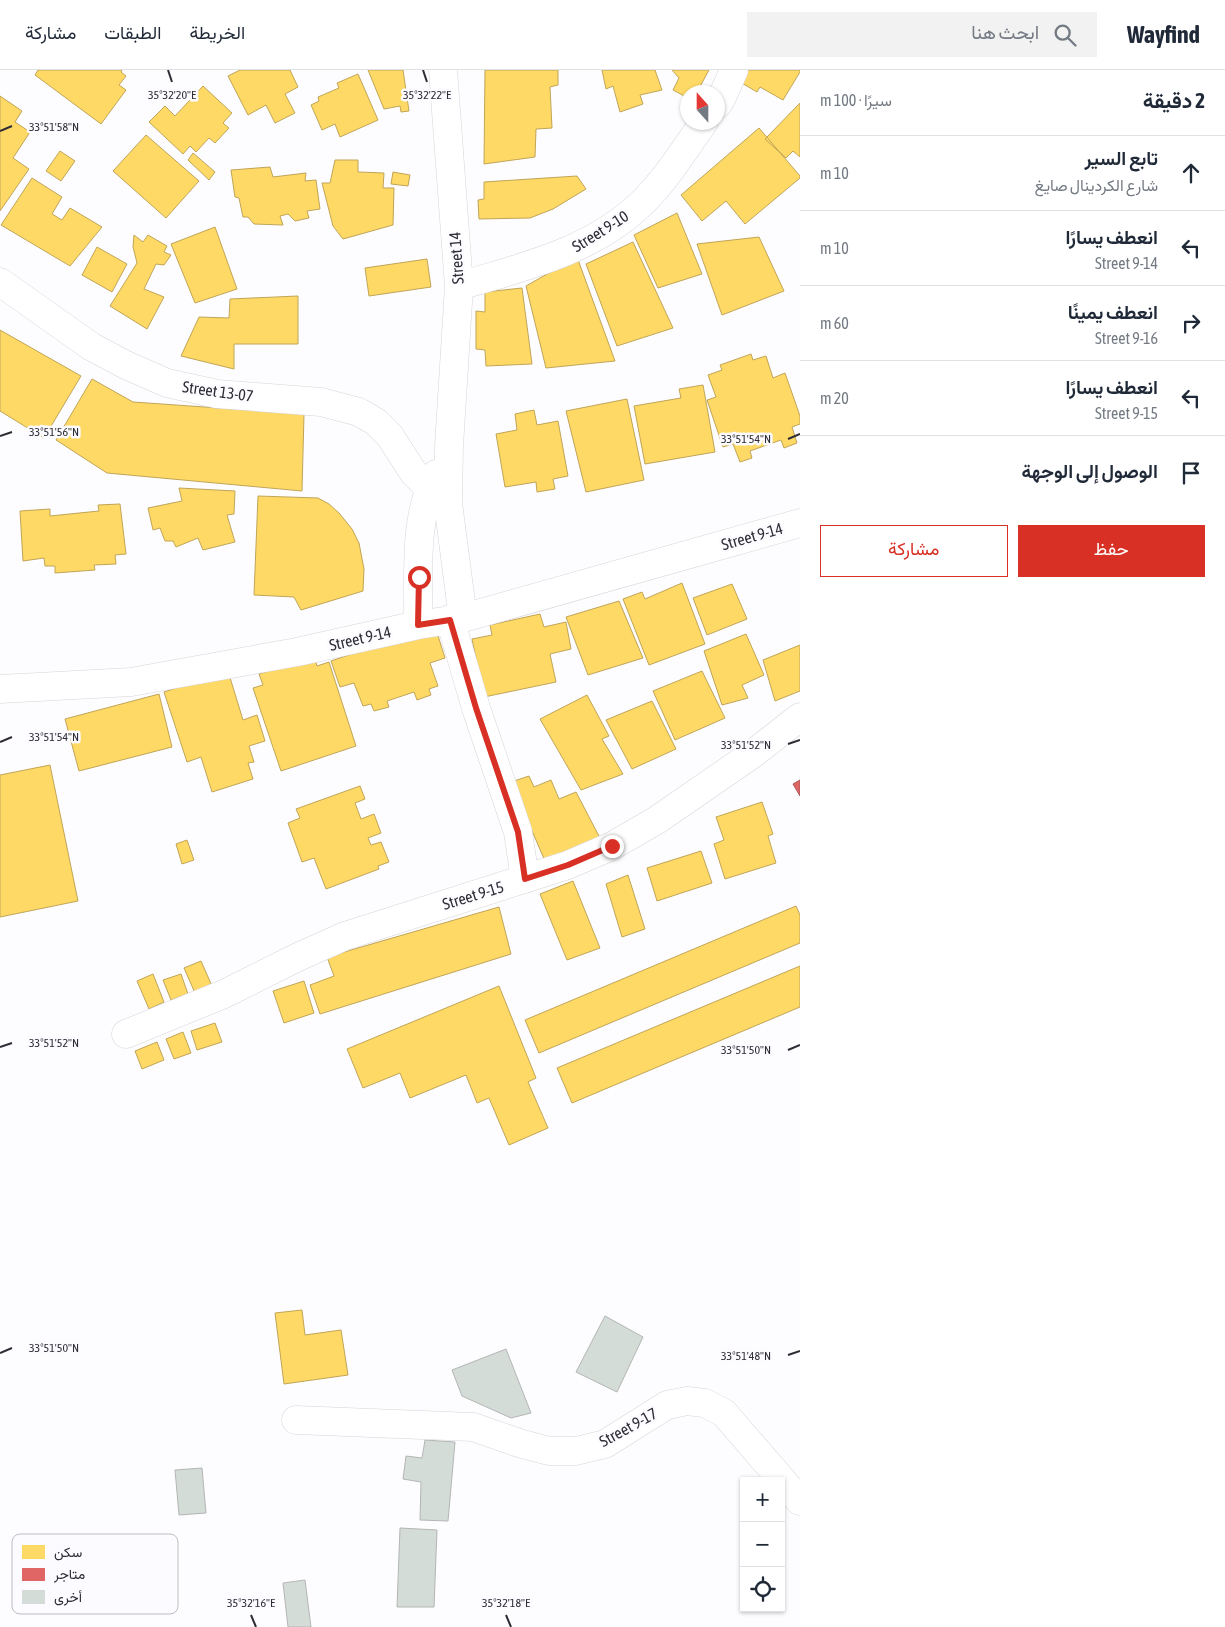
<!DOCTYPE html>
<html lang="ar">
<meta charset="utf-8">
<style>
:root{--surface:#fff;--page:#f2f2f3;--text:#1f2937;--muted:#747a83;--line:#e0e1e3;--accent:#d93025}
body{margin:0;font-family:"Asap Condensed",Vazirmatn,sans-serif;background:var(--page);color:var(--text);direction:rtl}
.controls{position:absolute;right:15px;bottom:15px;display:grid;overflow:hidden;border-radius:0px;box-shadow:0 1px 4px #0004}
.controls button{width:45px;height:45px;display:grid;place-items:center;padding:0;border:0;border-bottom:1px solid var(--line);background:var(--surface);color:var(--text);font:25px sans-serif}
.compass{position:absolute;left:680px;top:15px;width:45px;height:45px;border-radius:50%;background:var(--surface);box-shadow:0 1px 4px #0004;rotate:339deg}
.stop{position:absolute;width:15px;height:15px;margin:-11px;border:4px solid #d93025;border-radius:50%;background:#fff}
.stop.end{background:#d93025;border-color:#fff;box-shadow:0 1px 5px #0008}
.list{margin:0;padding:0;list-style:none}
h2{display:flex;justify-content:space-between;align-items:center;height:65px;margin:0;padding:0 20px;font-size:21px}
h2 small{font-size:16px;font-weight:400;color:var(--muted)}
.list li{display:grid;grid-template-columns:32px 1fr auto;gap:15px;align-items:center;box-sizing:border-box;height:75px;padding:0 20px;border-top:1px solid var(--line)}
.list b{display:block;font-size:19px;white-space:nowrap}
.list p{margin:0;font-size:16px;white-space:nowrap;color:var(--muted)}
.list em{font-size:16px;font-style:normal;color:var(--muted)}
.actions{display:flex;gap:10px;padding:15px 20px}
.actions a{flex:1;padding:11px 0;border:1px solid var(--accent);border-radius:0px;text-align:center;font-size:18px;color:var(--accent)}
.actions .main{background:var(--accent);color:#fff}
.icon{flex:none;width:28px;height:28px;fill:none;stroke:currentColor;stroke-width:2;stroke-linecap:round;stroke-linejoin:round}
.map{position:relative;flex:none;width:800px;height:1557px;overflow:hidden;direction:ltr}
header{display:flex;align-items:center;gap:30px;box-sizing:border-box;height:70px;padding:0 25px;background:var(--surface);border-bottom:1px solid var(--line)}
header strong{font-size:24px}
nav{display:flex;gap:28px;margin-inline-start:auto;font-size:18px}
.search{width:350px;height:45px;background:var(--page);display:flex;align-items:center;gap:12px;box-sizing:border-box;padding:0 18px;border-radius:0px;color:var(--muted);font-size:19px}
main{display:flex}
aside{flex:1;background:var(--surface)}
.map>svg:first-child{display:block}
</style>
<header>
<strong>Wayfind</strong>
<div class="search"><svg class="icon" aria-label="search" viewBox="0 0 24 24"><circle cx="10" cy="10" r="6"/><path d="M15 15l6 6"/></svg>ابحث هنا</div>
<nav><a>الخريطة</a><a>الطبقات</a><a>مشاركة</a></nav>
</header>
<main>
<aside>
<h2>2 دقيقة<small>سيرًا · 100 m</small></h2>
<ul class="list">
<li><svg class="icon" aria-label="ahead" viewBox="0 0 24 24"><path d="M12 20V5M6 11l6-6 6 6"/></svg><div><b>تابع السير</b><p>شارع الكردينال صايغ</p></div><em>10 m</em></li>
<li><svg class="icon" aria-label="left" viewBox="0 0 24 24"><path d="M17 20v-9H6M10 6l-5 5 5 5"/></svg><div><b>انعطف يسارًا</b><p>Street 9-14</p></div><em>10 m</em></li>
<li><svg class="icon" aria-label="right" viewBox="0 0 24 24"><path d="M7 20v-9h11M14 6l5 5-5 5"/></svg><div><b>انعطف يمينًا</b><p>Street 9-16</p></div><em>60 m</em></li>
<li><svg class="icon" aria-label="left" viewBox="0 0 24 24"><path d="M17 20v-9H6M10 6l-5 5 5 5"/></svg><div><b>انعطف يسارًا</b><p>Street 9-15</p></div><em>20 m</em></li>
<li><svg class="icon" aria-label="arrive" viewBox="0 0 24 24"><path d="M6 21V4h12l-3 4 3 4H6"/></svg><div><b>الوصول إلى الوجهة</b></div></li>
</ul>
<div class="actions"><a class="main">حفظ</a><a>مشاركة</a></div>
</aside>
<div class="map">
<svg width="800" height="1557" viewBox="0 0 800 1557">
<rect width="100%" height="100%" fill="#fdfcfe"/>
<path fill="#ffd966" stroke="#c0a557" d="M 38,0 L 122,0 L 121,2 L 126,6 L 119,15 L 126,20 L 101,54 L 35,5 Z
M 240,0 L 290,0 L 298,17 L 285,24 L 295,43 L 275,53 L 266,35 L 248,45 L 228,6 Z
M 368,0 L 403,0 L 409,41 L 401,42 L 400,36 L 384,39 Z
M 485,0 L 558,0 L 558,15 L 550,17 L 552,58 L 536,59 L 535,87 L 484,94 Z
M 602,0 L 655,0 L 662,20 L 640,25 L 643,34 L 620,42 L 613,16 L 606,19 Z
M 672,0 L 709,0 L 697,22 L 688,22 L 688,28 L 673,20 L 679,8 Z
M 747,0 L 800,0 L 800,2 L 783,30 L 760,17 L 757,22 L 740,12 Z
M 358,4 L 378,50 L 340,67 L 335,54 L 322,60 L 311,35 L 319,31 L 318,27 L 339,18 L 337,13 Z
M 203,16 L 232,43 L 223,53 L 229,58 L 215,73 L 209,68 L 196,82 L 190,76 L 183,84 L 149,52 L 165,36 L 175,46 Z
M 0,26 L 22,41 L 15,52 L 30,62 L 13,88 L 29,99 L 0,141 Z
M 800,33 L 800,87 L 793,81 L 786,88 L 765,69 Z
M 759,58 L 800,106 L 800,108 L 745,154 L 726,131 L 702,151 L 681,125 Z
M 146,65 L 199,111 L 166,148 L 113,101 Z
M 60,81 L 75,91 L 61,111 L 46,101 Z
M 193,83 L 215,102 L 209,110 L 188,90 Z
M 335,90 L 358,90 L 358,102 L 384,103 L 383,118 L 394,118 L 393,155 L 343,169 L 333,156 L 322,113 L 330,113 Z
M 270,97 L 273,107 L 306,103 L 305,111 L 316,110 L 320,139 L 307,141 L 309,148 L 295,151 L 288,144 L 280,146 L 283,155 L 254,154 L 248,147 L 243,147 L 239,128 L 235,127 L 231,100 Z
M 393,102 L 410,105 L 408,116 L 391,114 Z
M 577,106 L 586,119 L 553,139 L 530,148 L 479,149 L 478,130 L 484,129 L 484,112 Z
M 32,108 L 62,127 L 52,144 L 62,150 L 70,138 L 102,157 L 70,196 L 1,155 Z
M 677,143 L 702,204 L 658,218 L 634,165 Z
M 215,157 L 237,219 L 195,233 L 171,174 Z
M 134,165 L 143,172 L 148,165 L 167,176 L 164,182 L 171,185 L 164,195 L 156,194 L 144,219 L 164,227 L 147,259 L 110,236 L 137,193 L 133,177 Z
M 759,167 L 784,221 L 722,245 L 697,174 Z
M 633,172 L 673,258 L 617,276 L 586,194 Z
M 97,177 L 127,194 L 112,222 L 82,205 Z
M 577,187 L 615,291 L 546,298 L 526,216 Z
M 427,189 L 431,217 L 369,226 L 365,198 Z
M 522,218 L 532,294 L 486,296 L 485,280 L 476,279 L 476,241 L 485,242 L 485,222 Z
M 298,226 L 298,274 L 234,274 L 234,299 L 181,286 L 199,247 L 229,248 L 230,229 Z
M 0,260 L 81,306 L 44,368 L 0,341 Z
M 751,284 L 753,290 L 766,286 L 773,308 L 785,303 L 800,346 L 800,354 L 792,357 L 797,373 L 784,378 L 781,370 L 750,381 L 752,388 L 740,392 L 733,374 L 723,377 L 707,330 L 716,327 L 708,305 L 722,300 L 720,295 Z
M 92,309 L 133,332 L 304,344 L 302,421 L 107,403 L 56,370 Z
M 703,315 L 715,382 L 645,394 L 634,336 L 681,328 L 679,319 Z
M 627,329 L 644,410 L 586,422 L 566,341 Z
M 534,340 L 537,355 L 558,351 L 568,406 L 553,409 L 555,419 L 537,422 L 536,412 L 505,417 L 496,364 L 517,360 L 515,344 Z
M 179,418 L 235,421 L 234,444 L 227,445 L 235,472 L 203,480 L 198,468 L 176,477 L 173,471 L 165,471 L 160,458 L 153,460 L 148,438 L 182,431 Z
M 258,426 L 318,428 L 329,434 L 339,443 L 352,459 L 359,473 L 364,499 L 363,521 L 301,540 L 294,527 L 254,525 Z
M 120,434 L 126,484 L 115,485 L 116,494 L 94,495 L 95,500 L 55,503 L 55,496 L 45,496 L 44,488 L 23,491 L 20,441 L 50,439 L 50,446 L 99,441 L 98,435 Z
M 682,513 L 705,574 L 649,595 L 623,529 L 642,522 L 645,529 Z
M 732,514 L 747,549 L 707,565 L 693,528 Z
M 619,531 L 643,588 L 588,605 L 566,547 Z
M 540,544 L 544,557 L 566,552 L 571,579 L 550,584 L 556,612 L 484,627 L 472,569 L 492,565 L 490,555 Z
M 435,556 L 445,588 L 430,593 L 438,616 L 429,619 L 431,625 L 417,630 L 414,622 L 387,631 L 389,637 L 374,641 L 371,634 L 363,636 L 354,613 L 340,617 L 331,591 Z
M 746,564 L 764,605 L 742,615 L 748,628 L 722,635 L 704,581 Z
M 800,575 L 800,621 L 775,631 L 763,590 Z
M 314,586 L 317,596 L 329,592 L 356,676 L 281,701 L 253,618 L 263,615 L 259,604 Z
M 228,601 L 243,650 L 257,645 L 265,671 L 249,676 L 254,692 L 248,693 L 253,709 L 212,722 L 201,687 L 187,692 L 164,622 Z
M 702,601 L 725,648 L 675,670 L 653,621 Z
M 159,624 L 172,677 L 79,701 L 65,649 Z
M 587,625 L 609,666 L 602,669 L 623,704 L 581,720 L 540,649 Z
M 652,631 L 676,679 L 632,699 L 606,650 Z
M 50,695 L 78,831 L 0,847 L 0,705 Z
M 529,706 L 534,717 L 551,710 L 559,729 L 576,722 L 600,768 L 545,791 L 511,712 Z
M 360,716 L 365,729 L 355,733 L 361,749 L 374,744 L 381,763 L 368,768 L 371,775 L 381,772 L 389,792 L 378,796 L 379,799 L 326,819 L 314,788 L 302,792 L 288,753 L 300,748 L 296,739 Z
M 762,732 L 773,764 L 768,766 L 776,793 L 725,809 L 714,774 L 724,770 L 716,747 Z
M 187,770 L 194,790 L 182,794 L 176,774 Z
M 701,781 L 712,813 L 657,831 L 647,798 Z
M 628,805 L 645,859 L 622,867 L 606,814 Z
M 573,811 L 600,878 L 567,890 L 540,824 Z
M 796,836 L 800,845 L 800,873 L 539,983 L 525,950 Z
M 499,837 L 511,884 L 320,944 L 310,915 L 334,906 L 327,887 Z
M 201,891 L 212,916 L 195,923 L 184,898 Z
M 800,896 L 800,937 L 572,1033 L 557,998 Z
M 153,904 L 164,932 L 149,939 L 137,911 Z
M 181,904 L 188,924 L 171,930 L 163,910 Z
M 304,911 L 314,943 L 284,953 L 273,921 Z
M 499,916 L 536,1008 L 528,1012 L 548,1058 L 509,1075 L 489,1028 L 477,1033 L 466,1005 L 410,1028 L 400,1003 L 363,1018 L 347,979 Z
M 215,953 L 222,972 L 197,980 L 191,961 Z
M 183,962 L 191,983 L 174,989 L 166,969 Z
M 157,972 L 164,990 L 142,999 L 135,981 Z
M 302,1240 L 305,1265 L 341,1260 L 348,1305 L 284,1314 L 275,1243 Z"/>
<path fill="#e06666" stroke="#ab5557" d="M 800,710 L 800,726 L 793,714 Z"/>
<path fill="#d3dcd6" stroke="#b4b6b5" d="M 605,1246 L 643,1267 L 617,1322 L 576,1302 Z
M 506,1279 L 531,1343 L 511,1348 L 462,1326 L 452,1300 Z
M 425,1370 L 455,1372 L 448,1451 L 420,1450 L 421,1412 L 403,1409 L 406,1386 L 422,1388 Z
M 202,1398 L 206,1443 L 179,1445 L 175,1400 Z
M 400,1458 L 437,1460 L 434,1537 L 397,1537 Z
M 305,1510 L 311,1557 L 288,1557 L 283,1513 Z"/>
<g fill="none" stroke-linecap="round" stroke-linejoin="round">
<defs>
<path id="minor" d="M 443,0 L 459,216 L 449,376 L 448,433 L 463,548
M 718,34 L 722,27 L 734,0
M 0,212 L 92,277 L 126,295 L 167,313 L 217,324 L 321,332 L 359,342 L 376,352 L 390,366 L 413,402 L 429,418 L 448,433
M 459,216 C 524,197 594,181 644,131 C 667,108 685,79 704,52
M 450,549 L 476,638 L 518,762 L 525,809
M 418,555 C 419,506 413,449 436,404
M 0,619 L 131,612 L 297,582 L 418,555 L 463,548 L 800,453
M 126,964 L 224,924 L 298,887 L 345,866 L 568,795 L 612,776 L 657,750 L 754,683 L 800,647
M 296,1350 L 473,1357 L 519,1373 L 549,1381 L 576,1381 L 605,1374 L 667,1335 L 687,1331 L 705,1333 L 724,1343 L 800,1431"/>
</defs>
<use href="#minor" stroke="#d6d5da" stroke-width="29"/>
<use href="#minor" stroke="#fff" stroke-width="28"/>
</g>
<g fill="none" stroke-linecap="round" stroke-linejoin="round">
<path stroke="#d93025" stroke-width="6" d="M 419,507 L 418,555 L 450,550 L 476,638 L 518,762 L 525,809 L 568,795 L 612,776"/>
</g>
<path fill="none" stroke="#2e2c34" stroke-width="2" d="M 168,0 L 172,12M 423,0 L 427,12M 0,61 L 12,56M 0,366 L 12,362M 788,369 L 800,364M 0,672 L 12,667M 788,674 L 800,670M 0,977 L 12,973M 788,980 L 800,975M 0,1283 L 12,1278M 788,1285 L 800,1281M 251,1545 L 256,1557M 506,1545 L 511,1557"/>
<g text-anchor="middle" dominant-baseline="central" stroke-width="5" stroke-linejoin="round" paint-order="stroke">
<g font-size="16" fill="#2e2c34" stroke="#fcfbff">
<text transform="translate(600 161) rotate(-32)">Street 9-10</text>
<text transform="translate(456 188) rotate(-94)">Street 14</text>
<text transform="translate(218 321) rotate(8)">Street 13-07</text>
<text transform="translate(752 466) rotate(-16)">Street 9-14</text>
<text transform="translate(360 568) rotate(-13)">Street 9-14</text>
<text transform="translate(473 825) rotate(-17)">Street 9-15</text>
<text transform="translate(628 1357) rotate(-29)">Street 9-17</text>
</g>
</g>
<rect x="12" y="1464" width="166" height="80" rx="8" fill="#fcfbff" stroke="#bebdc2" stroke-width="1"/>
<rect x="22" y="1475" width="23" height="14" fill="#ffd966"/>
<rect x="22" y="1498" width="23" height="13" fill="#e06666"/>
<rect x="22" y="1520" width="23" height="14" fill="#d3dcd6"/>
<g font-size="14" fill="#2e2c34">
<text x="54" y="1487">سكن</text>
<text x="54" y="1509">متاجر</text>
<text x="54" y="1532">أخرى</text>
</g>
<g font-size="12" text-anchor="middle" fill="#2e2c34" stroke="#fcfbff" stroke-width="5" stroke-linejoin="round" paint-order="stroke">
<text x="172" y="29">35°32'20"E</text>
<text x="427" y="29">35°32'22"E</text>
<text x="54" y="61">33°51'58"N</text>
<text x="54" y="366">33°51'56"N</text>
<text x="746" y="373">33°51'54"N</text>
<text x="54" y="671">33°51'54"N</text>
<text x="746" y="679">33°51'52"N</text>
<text x="54" y="977">33°51'52"N</text>
<text x="746" y="984">33°51'50"N</text>
<text x="54" y="1282">33°51'50"N</text>
<text x="746" y="1290">33°51'48"N</text>
<text x="251" y="1537">35°32'16"E</text>
<text x="506" y="1537">35°32'18"E</text>
</g>
</svg>
<div class="controls">
<button>+</button>
<button>−</button>
<button><svg class="icon" aria-label="locate" viewBox="0 0 24 24"><circle cx="12" cy="12" r="6"/><path d="M12 2v4M12 18v4M2 12h4M18 12h4"/></svg></button>
</div>
<svg class="compass" viewBox="-18 -18 36 36"><path d="M0-13l5 13h-10z" fill="#e53935"/><path d="M0 13l5-13h-10z" fill="#747a83"/></svg>
<div class="stop" style="left:419px;top:507px"></div>
<div class="stop end" style="left:612px;top:776px"></div>
</div>
</main>
